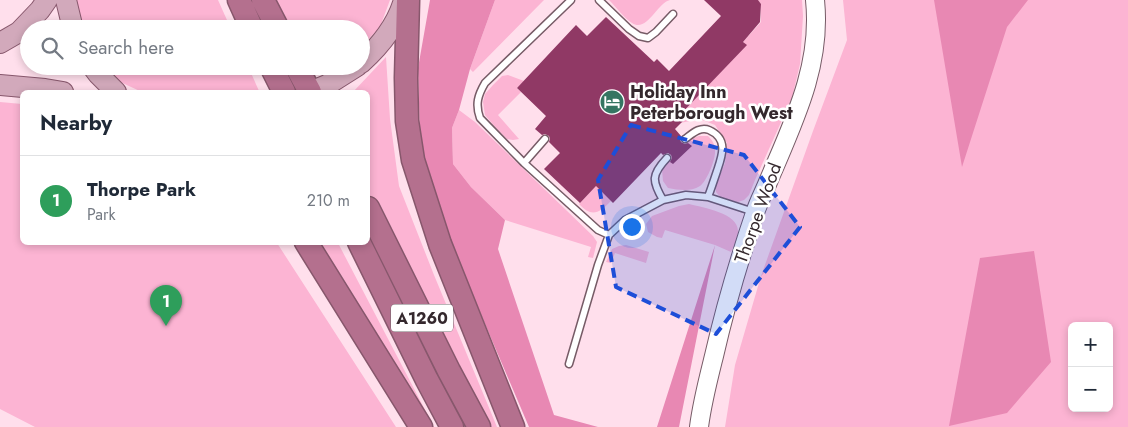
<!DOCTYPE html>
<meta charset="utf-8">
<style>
:root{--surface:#fff;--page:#f2f2f3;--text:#1f2937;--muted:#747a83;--line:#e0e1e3;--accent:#0f766e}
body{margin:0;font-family:Jost,sans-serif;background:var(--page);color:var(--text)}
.controls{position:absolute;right:15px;bottom:15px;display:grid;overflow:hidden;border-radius:8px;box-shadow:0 2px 8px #0003}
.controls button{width:45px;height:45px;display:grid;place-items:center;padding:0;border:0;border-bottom:1px solid var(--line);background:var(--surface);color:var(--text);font:25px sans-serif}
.you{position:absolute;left:631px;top:226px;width:18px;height:18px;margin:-12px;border:4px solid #fff;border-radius:50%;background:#1a73e8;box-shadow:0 0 0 8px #1a73e833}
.badge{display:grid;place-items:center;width:32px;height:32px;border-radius:50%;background:var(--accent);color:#fff;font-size:16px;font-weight:700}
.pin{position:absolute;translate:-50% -41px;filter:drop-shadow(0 1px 2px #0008)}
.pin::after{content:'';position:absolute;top:26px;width:18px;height:15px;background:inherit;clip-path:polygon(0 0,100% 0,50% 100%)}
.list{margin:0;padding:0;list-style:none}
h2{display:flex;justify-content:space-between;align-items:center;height:65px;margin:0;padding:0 20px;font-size:21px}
h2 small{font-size:16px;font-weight:400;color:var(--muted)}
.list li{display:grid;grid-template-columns:32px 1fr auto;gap:15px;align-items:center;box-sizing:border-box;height:90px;padding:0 20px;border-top:1px solid var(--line)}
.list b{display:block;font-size:19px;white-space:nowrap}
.list p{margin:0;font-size:16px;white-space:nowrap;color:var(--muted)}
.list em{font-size:16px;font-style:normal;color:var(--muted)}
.icon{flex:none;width:28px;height:28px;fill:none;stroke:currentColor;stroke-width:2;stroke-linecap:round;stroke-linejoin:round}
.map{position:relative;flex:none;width:1128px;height:427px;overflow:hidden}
.search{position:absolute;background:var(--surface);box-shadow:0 2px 8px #0003;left:20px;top:20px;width:350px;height:55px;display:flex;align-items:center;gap:12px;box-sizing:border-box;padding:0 18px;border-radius:28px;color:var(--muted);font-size:19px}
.panel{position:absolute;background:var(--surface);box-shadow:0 2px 8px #0003;left:20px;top:90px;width:350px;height:155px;border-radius:8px}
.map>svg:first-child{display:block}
</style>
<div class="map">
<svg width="1128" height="427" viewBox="0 0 1128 427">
<rect width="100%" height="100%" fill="#ffdfec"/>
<path fill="#fcb4d3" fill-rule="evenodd" d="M 74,0 L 218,0 L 231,29 L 79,29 Z
M 276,0 L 390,0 L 380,27 L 361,47 L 361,29 L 290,29 Z
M 495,0 L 544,0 L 473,72 L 470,69 Z
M 609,0 L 670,0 C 657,3 647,33 632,23 C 625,19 615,6 609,0 Z
M 758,0 L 802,0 L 803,16 L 800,64 L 792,98 L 755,180 L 749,195 L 744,200 L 738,202 L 730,201 L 721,198 L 716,192 L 716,184 L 725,163 L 727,143 L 715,125 L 700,119 L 680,123 L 682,121 L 676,115 L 682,113 L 746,45 L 743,42 L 761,22 L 761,4 Z
M 843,0 L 1128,0 L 1128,427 L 725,427 L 735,365 L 761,276 L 813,131 L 847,40 ZM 1072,326 L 1109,326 L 1109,408 L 1072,408 Z
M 386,57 L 390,119 L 399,186 L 434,275 L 497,427 L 484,427 L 368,195 L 368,92 L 353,92 Z
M 103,66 L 248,66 L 259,91 L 257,92 L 142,92 L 118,81 Z
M 508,75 L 524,81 L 517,88 L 521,92 L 498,115 L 519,139 L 513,140 L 507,139 L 495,127 L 485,115 L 483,102 L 485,94 L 493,85 L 502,76 Z
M 0,102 L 22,104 L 22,242 L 277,243 L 396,427 L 35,427 L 0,409 Z
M 459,110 L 475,122 L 593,236 L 597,242 L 593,258 L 588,257 L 591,247 L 505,220 L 471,187 L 453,164 L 452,128 Z
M 699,136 L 708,136 C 712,140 715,144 715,150 C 716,159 707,181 700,186 C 690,192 679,190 668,188 L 663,181 L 662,170 L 667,161 L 688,140 Z
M 596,186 L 611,201 C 599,213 592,218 579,204 Z
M 689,204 C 704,208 740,213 738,233 C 737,239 734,246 731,252 L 715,245 L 665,230 L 662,238 L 657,237 L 648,232 L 646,224 L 652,216 L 679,206 Z
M 311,243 L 338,243 L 434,427 L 425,427 Z
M 626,245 L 649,252 L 646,263 L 615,253 L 611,263 L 606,262 L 612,249 L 619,246 Z"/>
<path fill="#e888b3" d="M 430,0 L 495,0 L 470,69 L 459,110 L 452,128 L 453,164 L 471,187 L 505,220 L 498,249 L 554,415 L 598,427 L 529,427 L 456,256 L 427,176 L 420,139 L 418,68 Z
M 934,0 L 1028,0 L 1007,27 L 962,167 Z
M 715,245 L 679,427 L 657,427 Z
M 1034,251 L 1051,362 L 1007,413 L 949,426 L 980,258 Z"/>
<path fill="#903965" d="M 704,0 L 758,0 L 761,4 L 760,22 L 743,42 L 747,45 L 678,117 L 683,121 L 675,129 L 681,136 L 680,139 L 681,142 L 685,144 L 688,143 L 692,146 L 673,164 L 670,162 L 672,158 L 671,155 L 668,153 L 663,155 L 661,153 L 613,203 L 596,186 L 580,203 L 544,169 L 560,153 L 549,142 L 550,139 L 549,136 L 545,134 L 542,135 L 535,129 L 546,116 L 517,88 L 576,25 L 587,36 L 606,17 L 654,62 L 657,59 L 669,71 L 721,16 Z"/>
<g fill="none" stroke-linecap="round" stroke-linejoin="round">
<defs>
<path id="lane" d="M 571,0 L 485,83 C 478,95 475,104 480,118 L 524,163 L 598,230 L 609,235
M 599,0 L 629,29 L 639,36 L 648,38 L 656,32 L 673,14
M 685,139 C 692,134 700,126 709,130 C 729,139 722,156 717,171 C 714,180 711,189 708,197
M 524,163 L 545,139
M 663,200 C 652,181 651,175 667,158
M 569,364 L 598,265 L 609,235 L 625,220 L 663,200 L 686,195 L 708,197 L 754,212"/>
<path id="secondary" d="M 699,427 C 702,403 708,380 714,356 C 725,308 739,260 755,213 C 758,203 764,192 768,182 C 793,123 822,66 815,0"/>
<path id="primary" d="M 66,0 L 73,29
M 0,43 L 19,32 L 40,10 L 47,0
M 361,63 C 381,45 397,25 404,0
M 92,66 L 98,74 L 116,92
M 0,85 L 45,89 L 63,92
M 310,92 L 327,85 L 357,66"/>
<path id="highway" d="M 239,0 L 252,29
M 263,0 L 278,29
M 408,0 L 406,78 L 407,121 L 413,160 L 440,244 L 513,427
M 271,66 L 284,92
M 296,66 L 310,92
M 368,208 L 449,371 L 479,427
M 306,242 L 421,427
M 359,242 L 427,380 L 452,427"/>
</defs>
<use href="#lane" stroke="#765b66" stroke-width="9"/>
<use href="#secondary" stroke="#765b66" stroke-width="20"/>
<use href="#primary" stroke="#87576c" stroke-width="22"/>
<use href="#highway" stroke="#87576c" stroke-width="25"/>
<use href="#lane" stroke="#fff" stroke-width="6"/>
<use href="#secondary" stroke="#fff" stroke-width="18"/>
<use href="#primary" stroke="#d2a9bb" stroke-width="20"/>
<use href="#highway" stroke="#b4708e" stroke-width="22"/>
</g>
<path fill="#1d4ed8" fill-opacity="0.2" stroke="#1d4ed8" stroke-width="4" stroke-dasharray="10 6" stroke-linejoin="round" d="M 631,125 L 744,155 L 800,227 L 716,334 L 616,287 L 598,180 Z"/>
<defs>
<symbol id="hotel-disc" viewBox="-11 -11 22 22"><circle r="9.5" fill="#357562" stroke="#fff"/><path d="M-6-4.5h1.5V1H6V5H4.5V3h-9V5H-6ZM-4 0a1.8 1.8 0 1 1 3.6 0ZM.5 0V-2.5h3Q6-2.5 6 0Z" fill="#fff"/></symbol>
</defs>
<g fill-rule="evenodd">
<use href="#hotel-disc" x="598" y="88" width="28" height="28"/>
</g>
<g text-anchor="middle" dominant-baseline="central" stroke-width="5" stroke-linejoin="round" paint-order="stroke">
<rect fill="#fff" stroke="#71686c" stroke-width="1" x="391" y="304.5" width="62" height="27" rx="4"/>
<g font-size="16" font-weight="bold" fill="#34282d">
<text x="422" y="318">A1260</text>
</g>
<g font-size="18" font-weight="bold" fill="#34282d" stroke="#fff" text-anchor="start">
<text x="630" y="92">Holiday Inn<tspan x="630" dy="21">Peterborough West</tspan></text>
</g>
<g font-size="18" fill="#34282d" stroke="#fff">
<text transform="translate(758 213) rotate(-70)">Thorpe Wood</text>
</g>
</g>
</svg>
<div class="controls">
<button>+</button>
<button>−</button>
</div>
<div class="you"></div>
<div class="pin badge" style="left:166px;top:326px;background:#2e9e5b">1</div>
<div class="search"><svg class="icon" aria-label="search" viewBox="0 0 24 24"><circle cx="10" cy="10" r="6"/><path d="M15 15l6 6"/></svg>Search here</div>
<section class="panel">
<h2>Nearby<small></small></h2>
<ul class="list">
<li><span class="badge" style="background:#2e9e5b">1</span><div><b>Thorpe Park</b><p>Park</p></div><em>210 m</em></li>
</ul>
</section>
</div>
